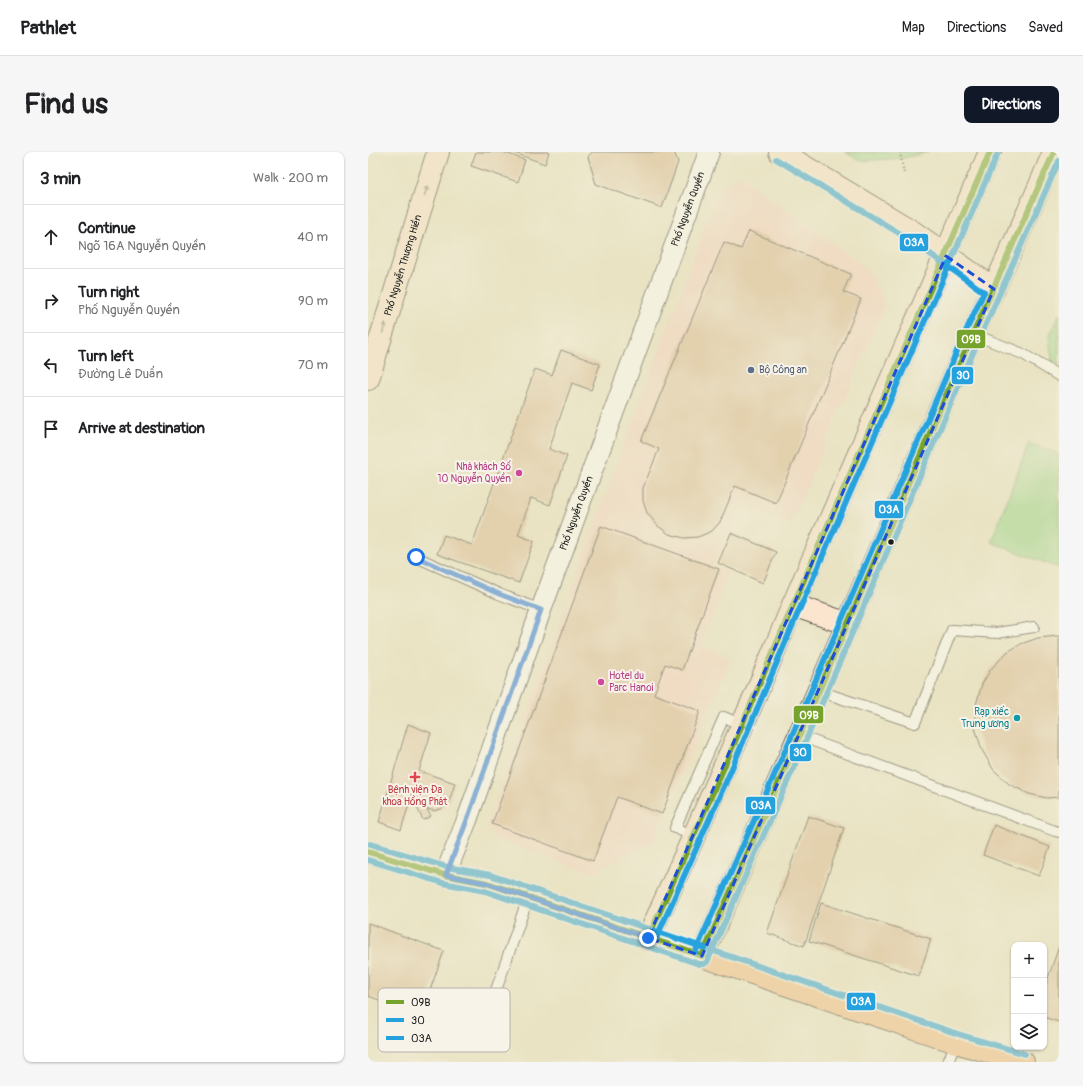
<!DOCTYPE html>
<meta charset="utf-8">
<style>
:root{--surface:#fff;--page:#f6f6f6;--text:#202124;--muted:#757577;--line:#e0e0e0;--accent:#111827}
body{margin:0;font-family:Pangolin,sans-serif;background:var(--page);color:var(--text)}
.controls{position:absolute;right:12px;bottom:12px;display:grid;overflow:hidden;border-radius:8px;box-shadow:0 1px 3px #0004}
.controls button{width:36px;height:36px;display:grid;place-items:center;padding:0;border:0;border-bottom:1px solid var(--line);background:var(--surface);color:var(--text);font:20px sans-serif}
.stop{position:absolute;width:12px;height:12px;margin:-9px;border:3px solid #1a73e8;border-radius:50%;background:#fff}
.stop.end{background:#1a73e8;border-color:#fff;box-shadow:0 1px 4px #0008}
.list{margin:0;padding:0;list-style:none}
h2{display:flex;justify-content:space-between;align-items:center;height:52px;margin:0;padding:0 16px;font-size:17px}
h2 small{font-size:13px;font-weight:400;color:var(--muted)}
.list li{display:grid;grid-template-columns:26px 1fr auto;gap:12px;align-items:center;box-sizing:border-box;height:64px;padding:0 16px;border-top:1px solid var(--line)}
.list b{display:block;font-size:15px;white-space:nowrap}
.list p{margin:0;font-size:13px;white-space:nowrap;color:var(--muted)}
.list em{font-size:13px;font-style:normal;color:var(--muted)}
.icon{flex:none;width:22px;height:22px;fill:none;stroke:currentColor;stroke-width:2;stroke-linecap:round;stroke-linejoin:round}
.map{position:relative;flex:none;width:691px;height:910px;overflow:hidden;border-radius:8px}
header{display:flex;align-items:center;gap:24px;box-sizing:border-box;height:56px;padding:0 20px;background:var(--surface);border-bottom:1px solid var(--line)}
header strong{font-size:19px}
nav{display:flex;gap:22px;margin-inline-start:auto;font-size:14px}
.intro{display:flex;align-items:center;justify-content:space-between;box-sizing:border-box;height:96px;padding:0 24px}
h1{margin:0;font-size:28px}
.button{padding:10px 18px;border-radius:8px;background:var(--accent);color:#fff;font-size:14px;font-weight:700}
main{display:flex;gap:24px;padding:0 24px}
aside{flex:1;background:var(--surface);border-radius:8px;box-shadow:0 1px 3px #0004}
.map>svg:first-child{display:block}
</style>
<header>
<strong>Pathlet</strong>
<nav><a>Map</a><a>Directions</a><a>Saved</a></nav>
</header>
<div class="intro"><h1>Find us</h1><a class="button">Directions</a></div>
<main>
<aside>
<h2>3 min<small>Walk · 200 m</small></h2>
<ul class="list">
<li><svg class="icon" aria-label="ahead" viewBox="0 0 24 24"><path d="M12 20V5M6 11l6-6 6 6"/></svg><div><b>Continue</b><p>Ngõ 16A Nguyễn Quyền</p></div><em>40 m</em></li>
<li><svg class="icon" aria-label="right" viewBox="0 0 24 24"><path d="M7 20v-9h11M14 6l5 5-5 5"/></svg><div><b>Turn right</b><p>Phố Nguyễn Quyền</p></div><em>90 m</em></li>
<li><svg class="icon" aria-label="left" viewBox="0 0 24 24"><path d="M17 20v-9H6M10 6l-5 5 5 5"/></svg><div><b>Turn left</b><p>Đường Lê Duẩn</p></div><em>70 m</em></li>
<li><svg class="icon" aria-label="arrive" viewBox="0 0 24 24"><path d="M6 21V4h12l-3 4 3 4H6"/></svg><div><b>Arrive at destination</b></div></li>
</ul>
</aside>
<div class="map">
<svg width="691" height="910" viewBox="0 0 691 910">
<rect width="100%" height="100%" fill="#f7f3e8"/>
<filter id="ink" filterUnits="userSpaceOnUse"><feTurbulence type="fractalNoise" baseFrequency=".025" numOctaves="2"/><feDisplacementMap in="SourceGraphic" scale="8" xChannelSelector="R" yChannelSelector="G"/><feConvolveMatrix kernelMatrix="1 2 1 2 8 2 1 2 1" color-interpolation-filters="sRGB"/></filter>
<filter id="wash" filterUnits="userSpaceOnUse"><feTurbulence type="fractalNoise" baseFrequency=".012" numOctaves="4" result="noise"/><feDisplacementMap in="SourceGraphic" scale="16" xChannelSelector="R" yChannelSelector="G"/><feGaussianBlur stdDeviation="0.9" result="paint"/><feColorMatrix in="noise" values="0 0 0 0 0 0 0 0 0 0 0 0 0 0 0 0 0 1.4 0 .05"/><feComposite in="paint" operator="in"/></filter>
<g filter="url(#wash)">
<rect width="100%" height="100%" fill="#e9e3c3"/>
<path fill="#f6d2c3" d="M 373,24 L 499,117 L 517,153 L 422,374 L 372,353 L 347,413 L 361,419 L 334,493 L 363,507 L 283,693 L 224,721 L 127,687 L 119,674 L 228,370 L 351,35 Z"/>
<path fill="#97d489" stroke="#5a7852" d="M 477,0 L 561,0 L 535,6 L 493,9 Z
M 691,162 L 691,213 L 684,208 L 681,185 Z
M 661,291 L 691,302 L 691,416 L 623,390 Z"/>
<g id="blocks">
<path fill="#dcba96" d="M 108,0 L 135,0 L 157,8 L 150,30 L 103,14 Z
M 144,0 L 181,0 L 177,12 Z
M 224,0 L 306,0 L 310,10 L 294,56 L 228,32 L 220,5 Z
M 381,79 L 483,122 L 475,140 L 493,147 L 408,351 L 367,334 L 352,370 L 344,379 L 330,385 L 316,386 L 301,382 L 290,374 L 279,361 L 275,349 L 275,336 L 291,297 L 273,289 L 356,90 L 373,97 Z
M 193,198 L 232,212 L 223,238 L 204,231 L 181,297 L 199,304 L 182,353 L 163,346 L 150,383 L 166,389 L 151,431 L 69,402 L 76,383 L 104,393 L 167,217 L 184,223 Z
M 233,374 L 351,417 L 314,518 L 297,512 L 286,542 L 332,559 L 294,662 L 249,645 L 225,709 L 124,672 Z
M 363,381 L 408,400 L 395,431 L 350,411 Z
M 691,484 L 691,645 L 679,646 L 661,642 L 641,632 L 625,617 L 614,598 L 607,576 L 607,556 L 614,532 L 623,517 L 639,500 L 653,492 L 670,486 Z
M 40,572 L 63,581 L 51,619 L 87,631 L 81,650 L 73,657 L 65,659 L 58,656 L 63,664 L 55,668 L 44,645 L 47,639 L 48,629 L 33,678 L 11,670 Z
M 440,664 L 476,676 L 436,794 L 399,781 Z
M 626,673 L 682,695 L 671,724 L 615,703 Z
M 453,751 L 563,787 L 551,824 L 441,789 Z
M 0,771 L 76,799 L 53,863 L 0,844 Z
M 691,794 L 691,870 L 676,865 L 676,838 Z"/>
</g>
</g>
<g filter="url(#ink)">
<use href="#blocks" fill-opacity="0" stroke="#3b3a35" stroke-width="1"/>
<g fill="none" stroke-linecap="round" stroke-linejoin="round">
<defs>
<path id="lane" d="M 605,182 L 655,202 L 691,224
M 48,405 L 131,442 L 173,458
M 451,539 L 547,571 L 584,478 L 629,481 L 666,475
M 432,584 L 687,679 L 691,680
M 326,684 L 307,676 L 356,565 L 374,573
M 119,864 L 160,746
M 580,910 L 588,890"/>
<g id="street">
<path id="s1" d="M 77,723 L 99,668 L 173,458 L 341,0"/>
</g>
<g id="secondary">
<path d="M 412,0 L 545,80 L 626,137"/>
<path id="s2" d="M 0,227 L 70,0"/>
<path d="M 425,453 L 480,472"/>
<path d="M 280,786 C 330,676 379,565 425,453 L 622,0"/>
<path d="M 334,804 C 421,610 505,413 589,218 C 621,145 656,73 686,0"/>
</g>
<path id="primary" d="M 0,700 L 77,723 L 119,731 L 588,890 L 655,910"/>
</defs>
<use href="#lane" stroke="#3b3a35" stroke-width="12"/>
<use href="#street" stroke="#3b3a35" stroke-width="22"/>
<use href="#secondary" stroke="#3b3a35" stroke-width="24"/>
<use href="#primary" stroke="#3b3a35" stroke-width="24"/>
<path stroke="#3b3a35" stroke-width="2.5" stroke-dasharray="1 3" stroke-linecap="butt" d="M 532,0 L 536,21"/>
<use href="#lane" stroke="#fff" stroke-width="10"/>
<use href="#street" stroke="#fff" stroke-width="20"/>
<use href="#secondary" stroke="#fbe5cf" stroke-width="22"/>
<use href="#primary" stroke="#f6be87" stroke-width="22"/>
<defs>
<path id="bus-1" d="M 0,700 L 77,723 L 119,731 L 334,804 L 431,585 L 589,218 L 686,0
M 280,786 L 354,620 L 425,453 L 622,0"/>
<path id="bus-2" d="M 0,708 L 75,731 L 117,739 L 331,812 L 336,812 L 339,810 L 438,588 L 596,221 L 691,9
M 287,789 L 361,623 L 432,456 L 629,3"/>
<path id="bus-3" d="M 2,692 L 79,715 L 122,723 L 590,882 L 657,902
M 327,801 L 425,581 L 592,192 L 616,140 L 541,87 L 408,7"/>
</defs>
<use href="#bus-1" stroke="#f7f3e8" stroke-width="9"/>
<use href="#bus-2" stroke="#f7f3e8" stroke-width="9"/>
<use href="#bus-3" stroke="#f7f3e8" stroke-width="9"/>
<use href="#bus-1" stroke="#76a32b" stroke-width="6"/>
<use href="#bus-2" stroke="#25a2dd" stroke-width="6"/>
<use href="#bus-3" stroke="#25a2dd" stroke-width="6"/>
</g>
<defs><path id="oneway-solid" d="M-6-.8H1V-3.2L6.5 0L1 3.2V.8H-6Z"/></defs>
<g fill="#978b7e">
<use href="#oneway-solid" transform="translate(58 39) rotate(-73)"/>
<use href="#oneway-solid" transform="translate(16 176) rotate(-73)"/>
</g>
</g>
<g fill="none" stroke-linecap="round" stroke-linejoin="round" filter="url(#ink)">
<path stroke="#1a73e8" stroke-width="5" d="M 48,405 L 131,442 L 173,458 L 99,668 L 78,723 L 118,731 L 280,786"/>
</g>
<path d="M0 0H691V910H0ZM 578,104 L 626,137 L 334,804 L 280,786 Z" fill="#e9e3c3" fill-opacity=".55" fill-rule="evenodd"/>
<path fill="none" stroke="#1d4ed8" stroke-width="3" stroke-dasharray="8 5" stroke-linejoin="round" d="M 578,104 L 626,137 L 334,804 L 280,786 Z"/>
<circle fill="#5c6f8a" stroke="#f7f3e8" stroke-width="1.5" cx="383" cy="218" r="4"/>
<g fill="#d1479c" stroke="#f7f3e8" stroke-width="1.5">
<circle cx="151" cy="321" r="4"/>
<circle cx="233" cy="530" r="4"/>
</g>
<circle fill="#1c1c1c" stroke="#f7f3e8" stroke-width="1.5" cx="523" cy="390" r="3.5"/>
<circle fill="#0f9aa8" stroke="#f7f3e8" stroke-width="1.5" cx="649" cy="566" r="4"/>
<path fill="#e0444e" stroke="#f7f3e8" stroke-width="1.5" d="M45 619h4v4h4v4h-4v4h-4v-4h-4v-4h4z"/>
<g text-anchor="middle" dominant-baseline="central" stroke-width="4" stroke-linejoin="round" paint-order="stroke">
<g font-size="10" fill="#1c1c1c" stroke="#f7f3e8">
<text stroke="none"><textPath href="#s1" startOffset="709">Phố Nguyễn Quyền</textPath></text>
<text stroke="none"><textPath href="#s2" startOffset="119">Phố Nguyễn Thượng Hiền</textPath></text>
<text stroke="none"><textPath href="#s1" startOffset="385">Phố Nguyễn Quyền</textPath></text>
</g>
<g font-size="10" fill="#4e5e75" stroke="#f7f3e8" text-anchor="start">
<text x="391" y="218">Bộ Công an</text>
</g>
<g font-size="10" fill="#b23c85" stroke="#f7f3e8" text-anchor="end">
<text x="143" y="315">Nhà khách Số<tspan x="143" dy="12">10 Nguyễn Quyền</tspan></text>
<text x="241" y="524" text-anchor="start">Hotel du<tspan x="241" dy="12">Parc Hanoi</tspan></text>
</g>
<g font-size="10" fill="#0d838f" stroke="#f7f3e8" text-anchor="end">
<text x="641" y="560">Rạp xiếc<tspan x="641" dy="12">Trung ương</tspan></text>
</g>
<g font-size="10" fill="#be3a42" stroke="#f7f3e8">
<text x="47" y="638">Bệnh viện Đa<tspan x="47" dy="12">khoa Hồng Phát</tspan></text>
</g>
</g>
<rect x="10" y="836" width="132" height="64" rx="6" fill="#f7f3e8" stroke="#b5b2ab" stroke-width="1"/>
<rect x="18" y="848" width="18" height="4" fill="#76a32b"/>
<rect x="18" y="866" width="18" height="4" fill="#25a2dd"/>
<rect x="18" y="884" width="18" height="4" fill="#25a2dd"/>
<g font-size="11" fill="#1c1c1c">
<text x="43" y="854">09B</text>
<text x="43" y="872">30</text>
<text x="43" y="890">03A</text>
</g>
<g stroke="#f7f3e8" stroke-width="1.5">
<rect x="531" y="81" width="30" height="19" rx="4" fill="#25a2dd"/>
<rect x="588" y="177" width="30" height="20" rx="4" fill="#76a32b"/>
<rect x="583" y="214" width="23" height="19" rx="4" fill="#25a2dd"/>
<rect x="506" y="348" width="30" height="19" rx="4" fill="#25a2dd"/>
<rect x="425" y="553" width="31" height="19" rx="4" fill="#76a32b"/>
<rect x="421" y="591" width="23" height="19" rx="4" fill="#25a2dd"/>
<rect x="377" y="644" width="31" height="19" rx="4" fill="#25a2dd"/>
<rect x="478" y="840" width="30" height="19" rx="4" fill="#25a2dd"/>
</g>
<g font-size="11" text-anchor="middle" font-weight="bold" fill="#fff">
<text x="546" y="94">03A</text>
<text x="603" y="191">09B</text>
<text x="595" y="227">30</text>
<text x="521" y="361">03A</text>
<text x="441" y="567">09B</text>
<text x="432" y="604">30</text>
<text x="393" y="657">03A</text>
<text x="493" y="853">03A</text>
</g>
</svg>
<div class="controls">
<button>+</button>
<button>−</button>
<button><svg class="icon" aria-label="layers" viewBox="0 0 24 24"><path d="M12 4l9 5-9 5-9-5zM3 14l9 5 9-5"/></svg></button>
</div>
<div class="stop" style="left:48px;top:405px"></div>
<div class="stop end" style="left:280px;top:786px"></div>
</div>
</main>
